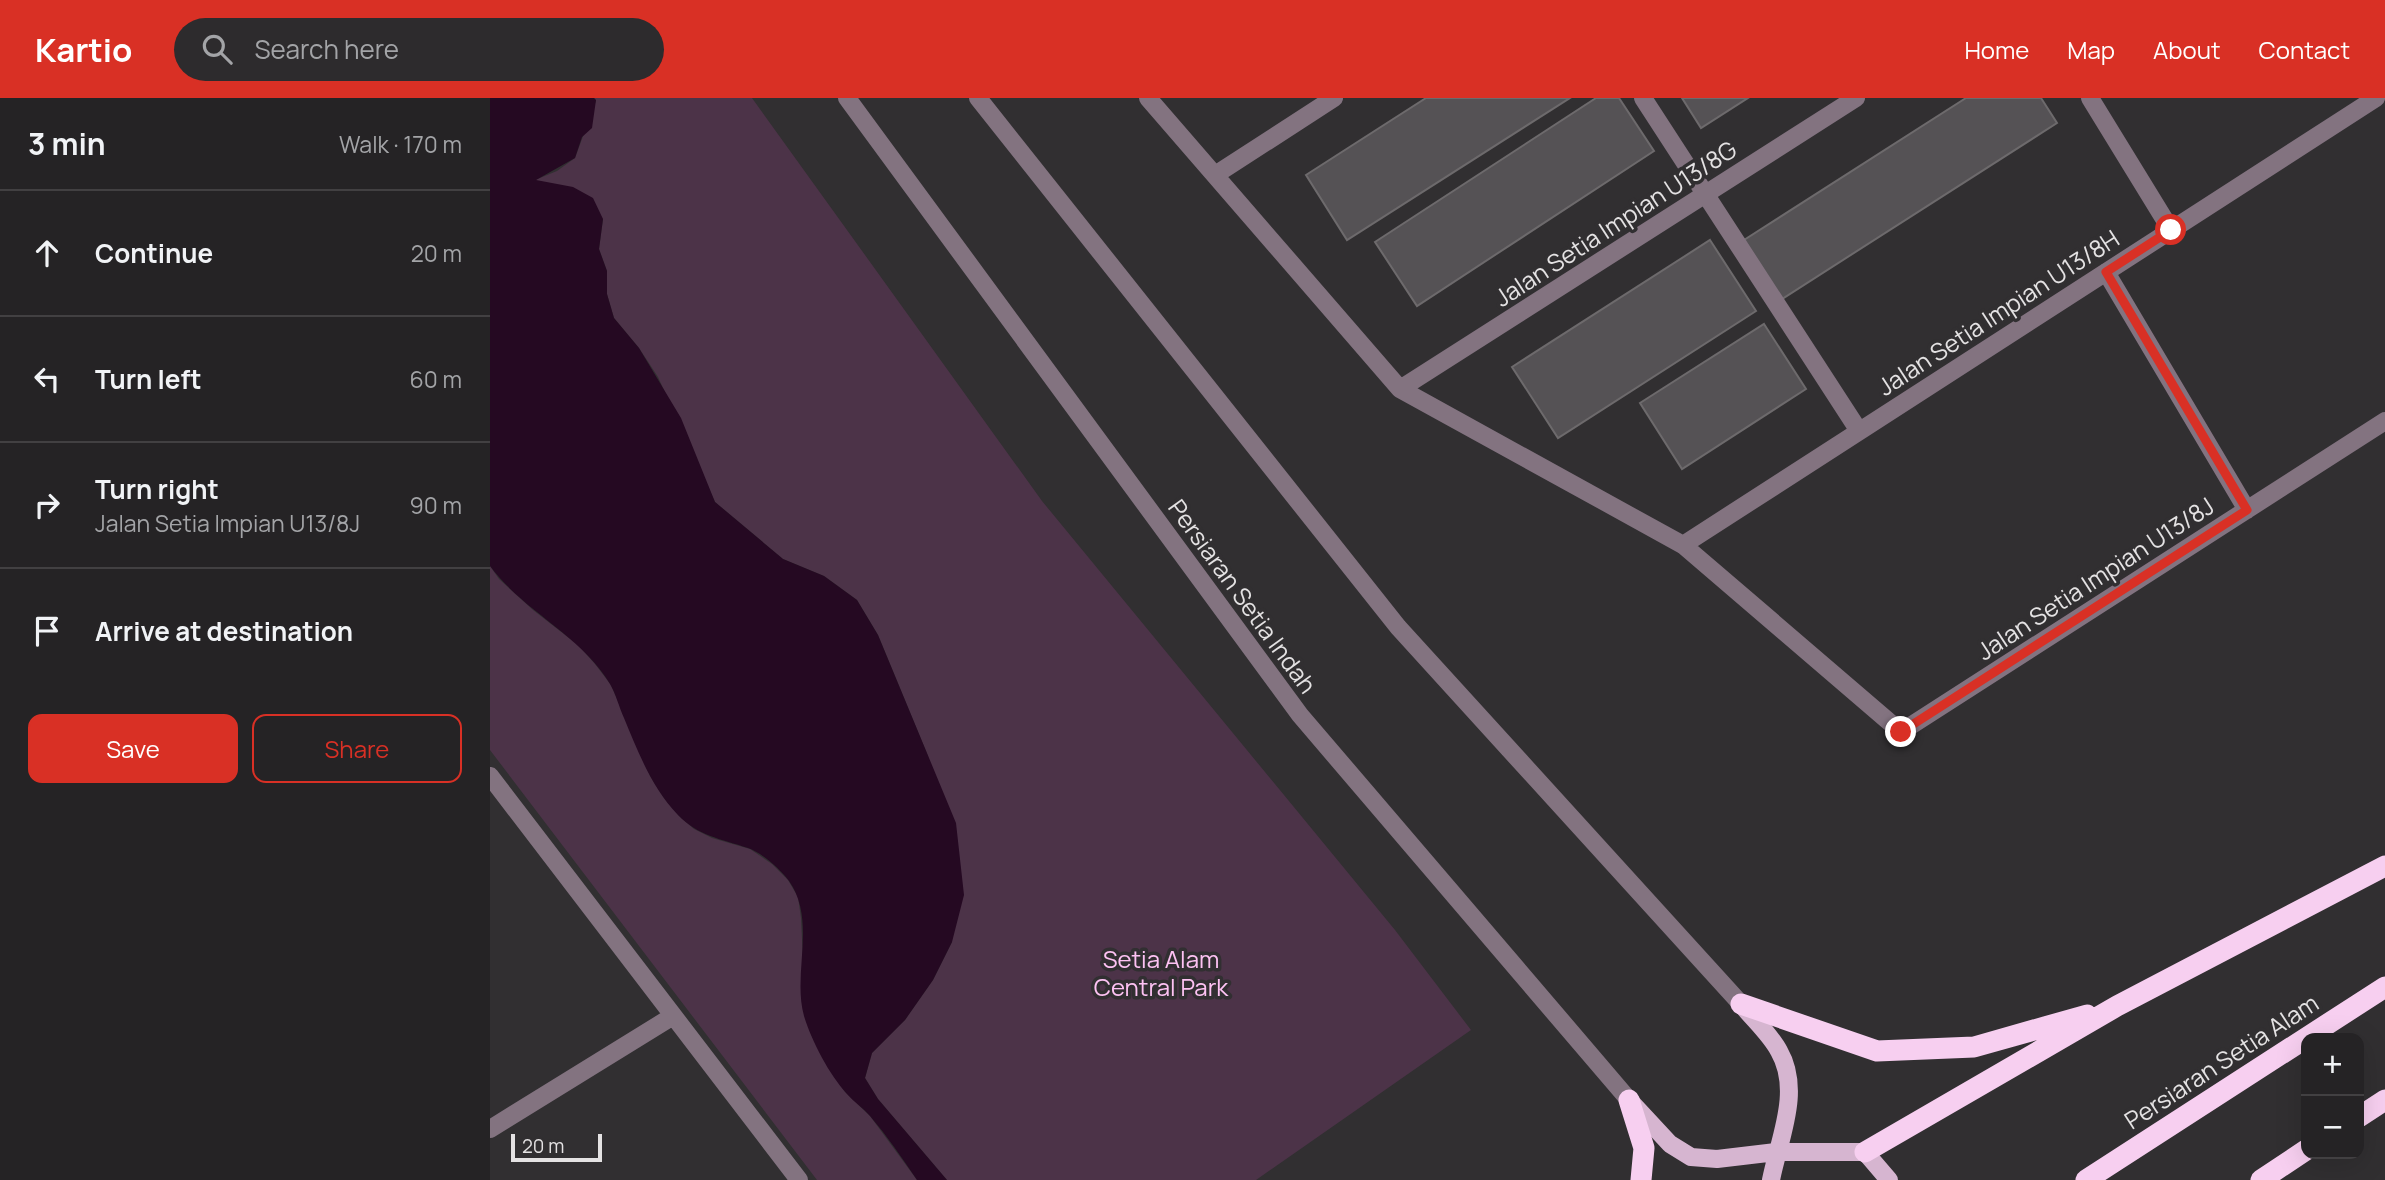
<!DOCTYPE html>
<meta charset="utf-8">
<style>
:root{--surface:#252325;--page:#2d2b2d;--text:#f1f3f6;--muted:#a3a4a7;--line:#424042;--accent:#d93025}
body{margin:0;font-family:Manrope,sans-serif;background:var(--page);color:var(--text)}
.controls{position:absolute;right:21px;bottom:21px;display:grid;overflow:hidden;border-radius:14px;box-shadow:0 7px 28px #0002}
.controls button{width:63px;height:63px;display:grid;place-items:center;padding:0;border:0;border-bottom:2px solid var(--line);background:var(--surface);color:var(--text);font:35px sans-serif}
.scale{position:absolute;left:21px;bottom:18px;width:91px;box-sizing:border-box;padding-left:7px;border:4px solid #e4e2e3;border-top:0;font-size:19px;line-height:24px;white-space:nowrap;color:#e4e2e3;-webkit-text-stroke:5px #312f31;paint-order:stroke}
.stop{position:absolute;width:21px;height:21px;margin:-16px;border:5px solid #d93025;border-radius:50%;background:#fff}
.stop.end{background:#d93025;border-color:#fff;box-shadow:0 2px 7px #0008}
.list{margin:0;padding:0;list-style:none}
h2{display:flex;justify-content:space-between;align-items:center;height:91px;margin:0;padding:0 28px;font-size:30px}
h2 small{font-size:23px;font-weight:400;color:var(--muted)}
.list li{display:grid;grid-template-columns:46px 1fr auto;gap:21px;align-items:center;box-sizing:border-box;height:126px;padding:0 28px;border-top:2px solid var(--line)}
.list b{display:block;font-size:26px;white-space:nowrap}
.list p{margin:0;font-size:23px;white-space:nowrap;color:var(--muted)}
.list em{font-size:23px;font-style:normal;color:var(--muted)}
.actions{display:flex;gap:14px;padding:21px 28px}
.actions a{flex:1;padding:16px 0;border:2px solid var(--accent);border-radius:14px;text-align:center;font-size:24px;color:var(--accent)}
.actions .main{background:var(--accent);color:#fff}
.icon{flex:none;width:38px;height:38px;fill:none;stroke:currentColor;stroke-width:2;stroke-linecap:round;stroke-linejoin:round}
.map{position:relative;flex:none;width:1895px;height:1082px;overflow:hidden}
header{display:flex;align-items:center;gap:42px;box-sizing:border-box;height:98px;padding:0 35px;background:var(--accent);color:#fff}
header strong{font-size:33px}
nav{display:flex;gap:38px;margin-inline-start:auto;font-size:24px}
.search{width:490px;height:63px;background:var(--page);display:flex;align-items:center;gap:18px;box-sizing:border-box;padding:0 24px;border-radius:38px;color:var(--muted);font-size:26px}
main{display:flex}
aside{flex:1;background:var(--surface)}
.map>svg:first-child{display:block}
</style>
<header>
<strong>Kartio</strong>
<div class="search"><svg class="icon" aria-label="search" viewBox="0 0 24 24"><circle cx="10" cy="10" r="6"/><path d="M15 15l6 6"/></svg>Search here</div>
<nav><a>Home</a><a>Map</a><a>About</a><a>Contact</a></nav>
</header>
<main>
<aside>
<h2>3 min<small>Walk · 170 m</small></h2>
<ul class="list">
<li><svg class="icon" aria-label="ahead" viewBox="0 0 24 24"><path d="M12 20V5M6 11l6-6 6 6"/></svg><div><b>Continue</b></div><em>20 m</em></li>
<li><svg class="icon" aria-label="left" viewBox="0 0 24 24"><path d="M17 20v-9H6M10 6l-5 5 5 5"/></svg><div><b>Turn left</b></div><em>60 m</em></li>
<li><svg class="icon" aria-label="right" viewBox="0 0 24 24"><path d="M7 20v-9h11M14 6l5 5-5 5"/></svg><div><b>Turn right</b><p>Jalan Setia Impian U13/8J</p></div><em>90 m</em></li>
<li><svg class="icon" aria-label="arrive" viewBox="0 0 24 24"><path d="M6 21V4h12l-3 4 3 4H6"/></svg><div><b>Arrive at destination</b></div></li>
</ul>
<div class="actions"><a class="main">Save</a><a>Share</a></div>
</aside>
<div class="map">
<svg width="1895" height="1082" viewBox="0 0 1895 1082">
<rect width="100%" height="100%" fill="#312f31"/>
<path fill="#4c3348" d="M 104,0 L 262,0 L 552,403 L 905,832 L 981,932 L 766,1082 L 457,1082 L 388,1001 L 375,980 L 382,955 L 415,922 L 443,882 L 462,844 L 438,658 L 388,537 L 367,502 L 334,478 L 293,461 L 225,404 L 168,279 L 149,250 L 124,220 L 117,196 L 117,173 L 109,151 L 113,121 L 45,82 L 67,73 L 85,60 L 106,3 Z
M 0,468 L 9,481 L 43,512 L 88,547 L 105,566 L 121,587 L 160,678 L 174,700 L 189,718 L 204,731 L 222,740 L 260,751 L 282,766 L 298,782 L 308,799 L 311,820 L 313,862 L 311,882 L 321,936 L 337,966 L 355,994 L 380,1018 L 427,1082 L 327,1082 L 0,652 Z"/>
<path fill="#250922" d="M 0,0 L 104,0 L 106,2 L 102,30 L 92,39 L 85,60 L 46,82 L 83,89 L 103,100 L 113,121 L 109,151 L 117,173 L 117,196 L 124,220 L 149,250 L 191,320 L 225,404 L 293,461 L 334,478 L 367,502 L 388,537 L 466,725 L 474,797 L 462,844 L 443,882 L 415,922 L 382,955 L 375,980 L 388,1001 L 457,1082 L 427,1082 C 412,1060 397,1038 380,1018 C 373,1010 364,1004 357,996 C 339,976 322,944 314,918 C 302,875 327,823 299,783 C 290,771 272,755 258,750 C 231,741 208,738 188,717 C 162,690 148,654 134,620 C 129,609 126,596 120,586 C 91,537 34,514 0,468 Z"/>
<path fill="#555255" stroke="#6d6a6c" stroke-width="2" d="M 936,0 L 1080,0 L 857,142 L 816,77 Z
M 1106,0 L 1129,0 L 1164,53 L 927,208 L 885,144 Z
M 1192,0 L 1258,0 L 1211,30 Z
M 1476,0 L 1551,0 L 1567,25 L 1292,201 L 1254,142 Z
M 1220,142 L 1266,213 L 1068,340 L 1022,269 Z
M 1274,226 L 1316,291 L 1192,371 L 1150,305 Z"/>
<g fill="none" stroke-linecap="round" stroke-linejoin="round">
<path stroke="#837380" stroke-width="18" d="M 357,0 L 810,617 L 1139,1002
M 488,0 L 908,529 L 1251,906
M 658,0 L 910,291 L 1193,447 L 1411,634 L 1895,323
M 1153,0 L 1369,333
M 1600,0 L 1681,132
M 725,77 L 844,0
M 1616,174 L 1757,412
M 910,291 L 1366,0
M 1193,447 L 1886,0
M 0,678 L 309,1082
M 0,1031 L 183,918"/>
<path stroke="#d6b5d0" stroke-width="18" d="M 1251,906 C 1263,921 1280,936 1289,953 C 1312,993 1289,1041 1281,1082
M 1141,1004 L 1180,1046 L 1201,1059 L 1227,1061 L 1286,1054 L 1375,1054 L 1399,1082"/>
<path stroke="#f7cff0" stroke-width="21" d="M 1251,906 L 1387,953 L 1484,949 L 1597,917
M 1139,1002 L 1154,1050 L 1151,1082
M 1869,1019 L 1895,1002
M 1375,1054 L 1627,908 L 1895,768
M 1596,1082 L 1895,889
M 1771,1082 L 1816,1052"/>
</g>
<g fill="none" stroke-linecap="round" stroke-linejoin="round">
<path stroke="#d93025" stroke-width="9" d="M 1411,634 L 1757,412 L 1616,174 L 1681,132"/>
</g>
<g text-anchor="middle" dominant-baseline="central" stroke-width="7" stroke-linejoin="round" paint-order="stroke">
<g font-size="24" fill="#e4e2e3" stroke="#312f31">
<text transform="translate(1125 125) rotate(-33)">Jalan Setia Impian U13/8G</text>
<text transform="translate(1508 214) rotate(-33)">Jalan Setia Impian U13/8H</text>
<text transform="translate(1605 480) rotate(-33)">Jalan Setia Impian U13/8J</text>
<text transform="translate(753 498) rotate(54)">Persiaran Setia Indah</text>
<text transform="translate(1731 963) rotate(-33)">Persiaran Setia Alam</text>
</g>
<g font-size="24" fill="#fdc2f3" stroke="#312f31">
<text x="671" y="860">Setia Alam<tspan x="671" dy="28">Central Park</tspan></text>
</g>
</g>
</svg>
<div class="controls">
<button>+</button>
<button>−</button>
</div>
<div class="scale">20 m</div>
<div class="stop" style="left:1681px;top:132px"></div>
<div class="stop end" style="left:1411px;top:634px"></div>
</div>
</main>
